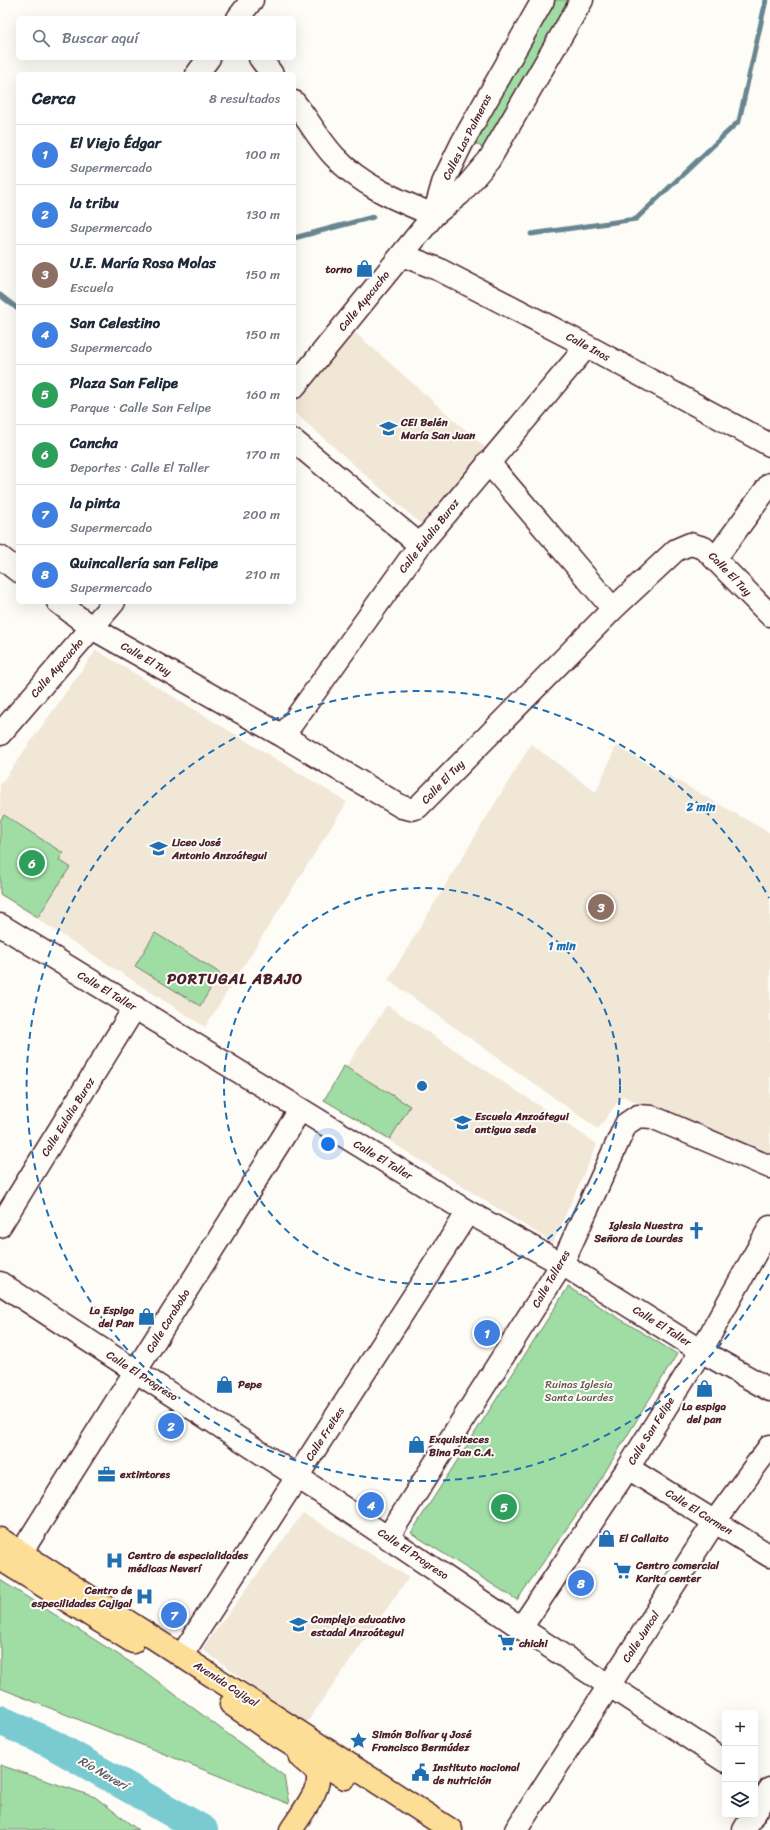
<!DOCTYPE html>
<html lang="es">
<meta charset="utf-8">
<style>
:root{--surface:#fff;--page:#f2f2f3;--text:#1f2937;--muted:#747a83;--line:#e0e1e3;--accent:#db2777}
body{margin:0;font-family:Sriracha,sans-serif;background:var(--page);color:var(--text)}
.controls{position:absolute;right:12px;bottom:12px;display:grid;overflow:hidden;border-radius:6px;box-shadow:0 4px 16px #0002}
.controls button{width:36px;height:36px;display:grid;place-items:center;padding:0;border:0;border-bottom:1px solid var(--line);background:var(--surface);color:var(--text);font:20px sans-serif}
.you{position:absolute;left:328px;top:1144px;width:14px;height:14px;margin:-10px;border:3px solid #fff;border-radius:50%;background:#1a73e8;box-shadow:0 0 0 6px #1a73e833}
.badge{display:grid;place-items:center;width:26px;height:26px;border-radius:50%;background:var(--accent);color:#fff;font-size:13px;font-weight:700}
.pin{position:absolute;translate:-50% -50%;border:2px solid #fff;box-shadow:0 1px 4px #0006}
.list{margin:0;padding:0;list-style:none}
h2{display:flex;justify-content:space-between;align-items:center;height:52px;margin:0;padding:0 16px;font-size:17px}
h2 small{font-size:13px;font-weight:400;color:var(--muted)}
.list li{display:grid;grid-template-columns:26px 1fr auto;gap:12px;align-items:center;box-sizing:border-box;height:60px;padding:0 16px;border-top:1px solid var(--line)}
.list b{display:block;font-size:15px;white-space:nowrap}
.list p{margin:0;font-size:13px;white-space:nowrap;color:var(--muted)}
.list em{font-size:13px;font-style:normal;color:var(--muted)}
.icon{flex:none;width:22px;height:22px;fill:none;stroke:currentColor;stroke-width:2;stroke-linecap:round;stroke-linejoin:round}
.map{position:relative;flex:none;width:770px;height:1830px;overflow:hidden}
.search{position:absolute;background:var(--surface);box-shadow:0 4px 16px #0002;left:16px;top:16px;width:280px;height:44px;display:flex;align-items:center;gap:10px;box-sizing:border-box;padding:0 14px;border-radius:6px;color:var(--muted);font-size:15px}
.panel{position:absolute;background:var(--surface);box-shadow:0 4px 16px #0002;left:16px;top:72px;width:280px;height:532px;border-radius:6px}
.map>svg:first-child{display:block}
</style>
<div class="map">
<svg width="770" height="1830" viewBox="0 0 770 1830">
<rect width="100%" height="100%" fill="#fdfcf7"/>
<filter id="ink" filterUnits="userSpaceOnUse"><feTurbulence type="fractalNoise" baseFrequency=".025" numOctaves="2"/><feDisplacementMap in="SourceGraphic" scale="8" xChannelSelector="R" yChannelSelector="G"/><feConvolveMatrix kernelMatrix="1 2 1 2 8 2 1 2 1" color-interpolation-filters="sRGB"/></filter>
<g filter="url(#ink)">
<path fill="#f1e7d6" d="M 351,329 L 486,448 L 421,524 L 294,412 L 294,395 Z
M 96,650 L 347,802 L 205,1027 L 0,895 L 0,785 Z
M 531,744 L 596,792 L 616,746 L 770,833 L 770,1158 L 622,1096 L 598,1129 L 388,980 Z
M 387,1005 L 597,1144 L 553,1243 L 324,1100 Z
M 303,1513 L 409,1577 L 305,1725 L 202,1649 Z"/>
<path fill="#9fdda5" stroke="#747e68" d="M 554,0 L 572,0 L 487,150 L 473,142 Z
M 4,815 L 63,853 L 59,860 L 70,867 L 38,917 L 0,894 L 0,821 Z
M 155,933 L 220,973 L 200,1006 L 135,966 Z
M 344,1066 L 410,1106 L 390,1139 L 324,1100 Z
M 568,1287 L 677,1354 L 599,1482 L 517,1600 L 411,1533 Z
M 0,1580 L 141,1669 L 284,1776 L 289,1804 L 0,1688 Z
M 0,1765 L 95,1797 L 138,1830 L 0,1830 Z"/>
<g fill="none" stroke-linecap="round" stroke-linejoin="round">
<path stroke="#67868f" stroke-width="5" d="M 531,234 L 636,219 L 739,121 L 766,0
M 294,238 L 373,217
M 0,295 L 18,309"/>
<path stroke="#7acbd1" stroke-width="30" d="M 0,1720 L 52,1744 L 203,1830"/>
<defs>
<path id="minor" d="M 238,18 L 252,0
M 260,58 L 272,74
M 197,74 L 209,58
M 294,102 C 308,119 319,140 334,156 C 360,185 399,201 434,215
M 434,215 L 444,180 L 462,143 L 543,0
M 402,255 L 438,269 L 587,346 L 770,445
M 294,387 L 434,215 L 460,194 L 489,160 L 582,0
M 294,441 L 420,545
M 488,462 L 613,609
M 0,557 L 18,571
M 715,559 L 770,484
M 58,602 L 92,628 L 283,736 L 402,807 L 411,809 L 418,807 L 613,609 L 676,550 L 690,544 L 704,548 L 770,615
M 0,734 L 114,602
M 283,736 L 420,545 L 587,346
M 0,925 L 468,1212 L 562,1264 L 701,1351 L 770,1390
M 0,1226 L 135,1007
M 0,1283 L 298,1477 L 521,1628 L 725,1761
M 628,1468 L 770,1556
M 388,1537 L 562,1264 L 626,1124 L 638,1116 L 652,1117 L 770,1167
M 21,1553 L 300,1110
M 521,1628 L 628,1468 L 701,1351 L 770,1227
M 182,1655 L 468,1212
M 755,1813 L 770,1789
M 516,1830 L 715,1521 L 770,1446
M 744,1830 L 753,1815"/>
<path id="major" d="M 0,1539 L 451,1830
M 0,1559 L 133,1642
M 231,1704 L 279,1737 L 345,1778
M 291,1830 C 298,1819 319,1791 318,1779 C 318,1770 306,1763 300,1757"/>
</defs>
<use href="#minor" stroke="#4a1f2b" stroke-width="25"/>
<use href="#major" stroke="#4a1f2b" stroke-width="25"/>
<use href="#minor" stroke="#fdfcf7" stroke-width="22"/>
<use href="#major" stroke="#fcde96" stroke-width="22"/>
</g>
</g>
<g fill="none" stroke="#1f6fb2" stroke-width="2" stroke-dasharray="7 5">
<circle cx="422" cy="1086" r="198"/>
<path d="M769 1274A395 395 0 1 1 769 898"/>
</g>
<defs>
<symbol id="shop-bare" viewBox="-9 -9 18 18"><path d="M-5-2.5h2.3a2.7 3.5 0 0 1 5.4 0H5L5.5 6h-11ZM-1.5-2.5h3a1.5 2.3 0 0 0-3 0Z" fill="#1f6fb2" stroke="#fdfcf7" stroke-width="2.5" paint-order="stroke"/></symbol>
<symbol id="school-bare" viewBox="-9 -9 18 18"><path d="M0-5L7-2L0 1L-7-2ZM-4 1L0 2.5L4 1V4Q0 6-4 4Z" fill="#1f6fb2" stroke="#fdfcf7" stroke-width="2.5" paint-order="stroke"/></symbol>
<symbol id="church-bare" viewBox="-9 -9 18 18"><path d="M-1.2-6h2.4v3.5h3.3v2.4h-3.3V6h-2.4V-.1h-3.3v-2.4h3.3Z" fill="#1f6fb2" stroke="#fdfcf7" stroke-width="2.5" paint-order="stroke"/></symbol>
<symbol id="office-bare" viewBox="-9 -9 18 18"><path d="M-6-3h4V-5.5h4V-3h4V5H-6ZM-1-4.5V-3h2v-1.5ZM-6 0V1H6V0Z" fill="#1f6fb2" stroke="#fdfcf7" stroke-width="2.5" paint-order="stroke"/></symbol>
<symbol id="hospital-bare" viewBox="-9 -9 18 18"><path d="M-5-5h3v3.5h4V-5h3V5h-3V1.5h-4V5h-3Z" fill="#1f6fb2" stroke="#fdfcf7" stroke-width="2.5" paint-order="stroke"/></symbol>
<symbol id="supermarket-bare" viewBox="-9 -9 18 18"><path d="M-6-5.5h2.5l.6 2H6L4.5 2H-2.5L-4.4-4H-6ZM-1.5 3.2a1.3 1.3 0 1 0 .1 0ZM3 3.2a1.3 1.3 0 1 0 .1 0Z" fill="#1f6fb2" stroke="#fdfcf7" stroke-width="2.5" paint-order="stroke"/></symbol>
<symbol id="sight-bare" viewBox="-9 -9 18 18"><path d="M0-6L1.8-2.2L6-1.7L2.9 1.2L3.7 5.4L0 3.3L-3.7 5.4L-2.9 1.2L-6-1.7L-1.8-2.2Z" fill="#1f6fb2" stroke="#fdfcf7" stroke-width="2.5" paint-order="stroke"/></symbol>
<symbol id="civic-bare" viewBox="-9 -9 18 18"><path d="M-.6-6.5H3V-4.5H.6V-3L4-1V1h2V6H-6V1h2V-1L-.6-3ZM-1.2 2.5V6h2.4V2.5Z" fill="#1f6fb2" stroke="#fdfcf7" stroke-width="2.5" paint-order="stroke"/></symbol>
</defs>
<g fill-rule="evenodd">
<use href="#shop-bare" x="352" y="256" width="25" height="25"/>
<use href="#school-bare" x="376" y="416" width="25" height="25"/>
<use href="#school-bare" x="146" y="836" width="25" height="25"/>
<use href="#school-bare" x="450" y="1110" width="25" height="25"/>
<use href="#church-bare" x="684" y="1218" width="25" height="25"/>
<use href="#shop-bare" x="134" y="1304" width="25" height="25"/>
<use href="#shop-bare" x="212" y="1372" width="25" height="25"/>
<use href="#shop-bare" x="692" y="1376" width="25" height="25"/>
<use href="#shop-bare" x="404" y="1432" width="25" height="25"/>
<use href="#office-bare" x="94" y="1462" width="25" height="25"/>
<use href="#shop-bare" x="594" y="1526" width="25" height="25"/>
<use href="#hospital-bare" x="102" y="1548" width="25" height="25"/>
<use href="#supermarket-bare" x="610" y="1558" width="25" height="25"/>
<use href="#hospital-bare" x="132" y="1584" width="25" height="25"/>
<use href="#school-bare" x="286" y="1612" width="25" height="25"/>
<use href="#supermarket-bare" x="494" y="1630" width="25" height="25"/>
<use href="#sight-bare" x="346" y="1728" width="25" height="25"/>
<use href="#civic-bare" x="408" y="1760" width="25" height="25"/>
</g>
<g text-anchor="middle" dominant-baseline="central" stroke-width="4" stroke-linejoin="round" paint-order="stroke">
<g font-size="11" fill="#4a1f2b" stroke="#fdfcf7">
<text transform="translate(467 137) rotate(-63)">Calles Las Palmeras</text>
<text transform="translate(364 301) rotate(-51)">Calle Ayacucho</text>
<text transform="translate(588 347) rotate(28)">Calle Inos</text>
<text transform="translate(429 536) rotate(-52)">Calle Eulalia Buroz</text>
<text transform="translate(730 574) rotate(46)">Calle El Tuy</text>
<text transform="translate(146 659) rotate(30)">Calle El Tuy</text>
<text transform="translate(57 668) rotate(-49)">Calle Ayacucho</text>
<text transform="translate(443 782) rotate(-46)">Calle El Tuy</text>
<text transform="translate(107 991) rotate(31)">Calle El Taller</text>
<text transform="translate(68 1117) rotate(-58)">Calle Eulalia Buroz</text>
<text transform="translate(383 1160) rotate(31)">Calle El Taller</text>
<text transform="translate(551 1279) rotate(-60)">Calle Talleres</text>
<text transform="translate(168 1321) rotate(-58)">Calle Carabobo</text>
<text transform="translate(662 1326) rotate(32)">Calle El Taller</text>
<text transform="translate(142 1376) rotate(33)">Calle El Progreso</text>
<text transform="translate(651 1431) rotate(-58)">Calle San Felipe</text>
<text transform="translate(325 1434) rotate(-57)">Calle Freites</text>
<text transform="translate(699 1512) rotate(32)">Calle El Carmen</text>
<text transform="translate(413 1554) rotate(34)">Calle El Progreso</text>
<text transform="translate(641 1637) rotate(-57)">Calle Juncal</text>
<text transform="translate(226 1684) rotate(33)">Avenida Cajigal</text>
</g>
<g font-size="11" font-weight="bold" fill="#4a1f2b" stroke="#fdfcf7" text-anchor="start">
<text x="352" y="269" text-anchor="end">torno</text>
<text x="401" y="422">CEI Belén<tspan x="401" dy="13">María San Juan</tspan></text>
<text x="172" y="842">Liceo José<tspan x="172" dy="13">Antonio Anzoátegui</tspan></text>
<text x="475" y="1116">Escuela Anzoátegui<tspan x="475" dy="13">antigua sede</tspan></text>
<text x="683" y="1225" text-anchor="end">Iglesia Nuestra<tspan x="683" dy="13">Señora de Lourdes</tspan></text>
<text x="134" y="1310" text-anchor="end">La Espiga<tspan x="134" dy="13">del Pan</tspan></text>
<text x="238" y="1384">Pepe</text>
<text x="704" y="1406" text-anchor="middle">La espiga<tspan x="704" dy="13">del pan</tspan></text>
<text x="429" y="1439">Exquisiteces<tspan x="429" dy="13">Bina Pan C.A.</tspan></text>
<text x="120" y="1474">extintores</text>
<text x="619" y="1538">El Callaito</text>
<text x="128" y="1555">Centro de especialidades<tspan x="128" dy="13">médicas Neverí</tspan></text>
<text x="636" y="1565">Centro comercial<tspan x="636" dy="13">Karita center</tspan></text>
<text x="132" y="1590" text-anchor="end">Centro de<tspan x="132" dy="13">especilidades Cajigal</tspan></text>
<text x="311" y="1619">Complejo educativo<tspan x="311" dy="13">estadal Anzoátegui</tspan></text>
<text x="519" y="1643">chichi</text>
<text x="372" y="1734">Simón Bolívar y José<tspan x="372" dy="13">Francisco Bermúdez</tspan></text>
<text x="433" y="1767">Instituto nacional<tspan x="433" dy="13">de nutrición</tspan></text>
</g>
<g font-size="11" fill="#645850" stroke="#fdfcf7">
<text x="579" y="1384">Ruinas Iglesia<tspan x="579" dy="13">Santa Lourdes</tspan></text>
</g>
<g font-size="12" font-style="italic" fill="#5b5b65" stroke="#fdfcf7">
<text transform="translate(103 1773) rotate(30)">Río Neverí</text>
</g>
<g font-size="15" font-weight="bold" letter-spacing="1" fill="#4a1f2b" stroke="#fdfcf7">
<text x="235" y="979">PORTUGAL ABAJO</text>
</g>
</g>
<circle cx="422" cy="1086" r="6" fill="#1f6fb2" stroke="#fdfcf7" stroke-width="2"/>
<g font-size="12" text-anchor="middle" font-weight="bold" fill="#1f6fb2" stroke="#fdfcf7" stroke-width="4" stroke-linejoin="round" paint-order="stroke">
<text x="701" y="811">2 min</text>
<text x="562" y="950">1 min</text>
</g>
</svg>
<div class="controls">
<button>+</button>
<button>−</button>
<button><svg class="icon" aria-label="layers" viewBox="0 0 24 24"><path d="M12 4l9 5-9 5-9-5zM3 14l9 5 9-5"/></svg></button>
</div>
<div class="you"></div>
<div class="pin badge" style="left:487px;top:1333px;background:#3f7fe0">1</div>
<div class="pin badge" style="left:171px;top:1426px;background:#3f7fe0">2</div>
<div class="pin badge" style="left:601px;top:907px;background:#8d6e63">3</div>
<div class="pin badge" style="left:371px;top:1505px;background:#3f7fe0">4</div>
<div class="pin badge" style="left:504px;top:1507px;background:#2e9e5b">5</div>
<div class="pin badge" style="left:32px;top:863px;background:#2e9e5b">6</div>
<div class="pin badge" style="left:174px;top:1615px;background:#3f7fe0">7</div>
<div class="pin badge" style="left:581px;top:1583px;background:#3f7fe0">8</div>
<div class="search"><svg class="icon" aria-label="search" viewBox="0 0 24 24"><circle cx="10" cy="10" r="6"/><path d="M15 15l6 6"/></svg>Buscar aquí</div>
<section class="panel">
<h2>Cerca<small>8 resultados</small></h2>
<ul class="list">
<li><span class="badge" style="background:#3f7fe0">1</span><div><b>El Viejo Édgar</b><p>Supermercado</p></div><em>100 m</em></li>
<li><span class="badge" style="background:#3f7fe0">2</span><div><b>la tribu</b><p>Supermercado</p></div><em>130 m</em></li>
<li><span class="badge" style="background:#8d6e63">3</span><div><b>U.E. María Rosa Molas</b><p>Escuela</p></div><em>150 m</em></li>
<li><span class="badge" style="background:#3f7fe0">4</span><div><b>San Celestino</b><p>Supermercado</p></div><em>150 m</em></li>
<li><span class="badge" style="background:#2e9e5b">5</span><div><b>Plaza San Felipe</b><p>Parque · Calle San Felipe</p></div><em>160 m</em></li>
<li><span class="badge" style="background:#2e9e5b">6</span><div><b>Cancha</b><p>Deportes · Calle El Taller</p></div><em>170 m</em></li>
<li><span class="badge" style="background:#3f7fe0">7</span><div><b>la pinta</b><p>Supermercado</p></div><em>200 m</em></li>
<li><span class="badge" style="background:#3f7fe0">8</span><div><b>Quincallería san Felipe</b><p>Supermercado</p></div><em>210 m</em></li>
</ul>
</section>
</div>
